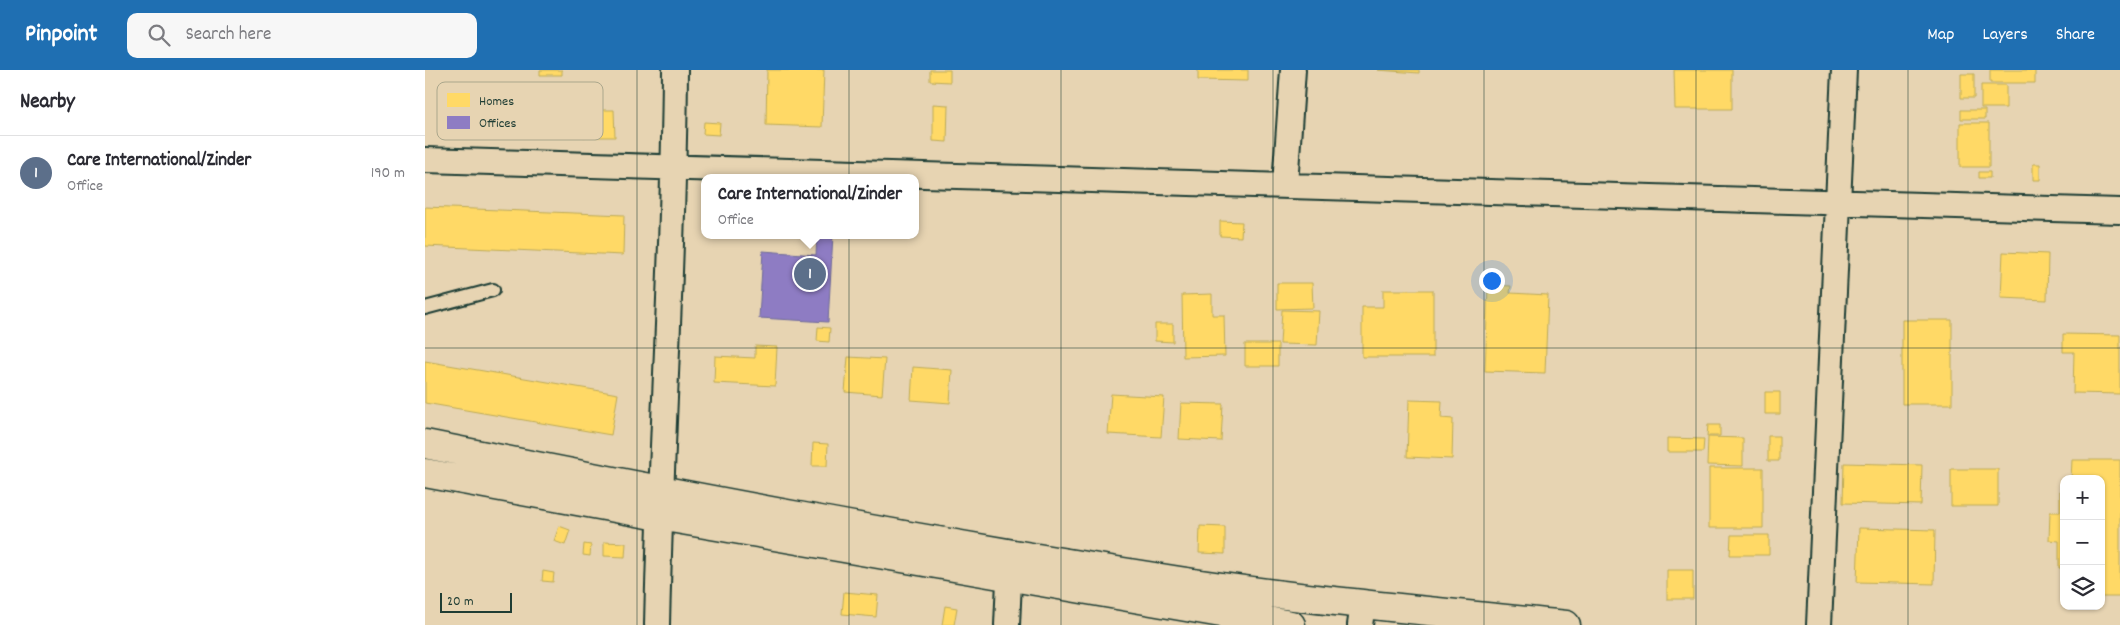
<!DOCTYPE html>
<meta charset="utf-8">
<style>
:root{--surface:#fff;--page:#f7f7f7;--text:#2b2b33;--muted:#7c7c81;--line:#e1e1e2;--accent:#1f6fb2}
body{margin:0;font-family:Dekko,sans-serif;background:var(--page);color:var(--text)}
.controls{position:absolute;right:15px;bottom:15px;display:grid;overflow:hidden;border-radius:10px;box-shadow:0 1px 4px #0004}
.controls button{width:45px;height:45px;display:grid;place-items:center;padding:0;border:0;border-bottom:1px solid var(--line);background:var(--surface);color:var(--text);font:25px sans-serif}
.scale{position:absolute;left:15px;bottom:12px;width:72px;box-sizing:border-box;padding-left:5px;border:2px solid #1f3d34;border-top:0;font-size:14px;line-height:18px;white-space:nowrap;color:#1f3d34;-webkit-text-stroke:4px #e7d4b2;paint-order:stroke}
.you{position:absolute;left:1066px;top:210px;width:18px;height:18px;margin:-12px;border:4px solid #fff;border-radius:50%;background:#1a73e8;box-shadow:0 0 0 8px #1a73e833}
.badge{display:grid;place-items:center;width:32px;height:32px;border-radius:50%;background:var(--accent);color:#fff;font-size:16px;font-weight:700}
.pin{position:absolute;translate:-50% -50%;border:2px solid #fff;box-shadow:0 1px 5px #0006}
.popup{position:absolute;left:276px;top:104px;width:218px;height:65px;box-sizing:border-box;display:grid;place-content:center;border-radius:10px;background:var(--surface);filter:drop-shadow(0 1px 4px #0005);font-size:16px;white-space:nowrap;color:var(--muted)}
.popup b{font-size:19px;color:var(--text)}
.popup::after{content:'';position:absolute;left:50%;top:100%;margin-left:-10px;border:10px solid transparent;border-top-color:var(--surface)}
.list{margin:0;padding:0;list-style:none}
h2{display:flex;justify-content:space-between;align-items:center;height:65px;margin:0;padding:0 20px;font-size:21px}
h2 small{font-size:16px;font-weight:400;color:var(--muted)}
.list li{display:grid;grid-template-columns:32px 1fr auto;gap:15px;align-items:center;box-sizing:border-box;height:75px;padding:0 20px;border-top:1px solid var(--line)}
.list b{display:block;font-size:19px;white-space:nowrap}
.list p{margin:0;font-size:16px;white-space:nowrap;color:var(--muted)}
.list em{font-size:16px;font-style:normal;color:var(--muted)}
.icon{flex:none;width:28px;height:28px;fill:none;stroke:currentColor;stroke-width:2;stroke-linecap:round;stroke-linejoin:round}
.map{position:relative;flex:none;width:1695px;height:555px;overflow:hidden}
header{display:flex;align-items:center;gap:30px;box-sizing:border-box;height:70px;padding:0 25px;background:var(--accent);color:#fff}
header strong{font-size:24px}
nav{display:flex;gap:28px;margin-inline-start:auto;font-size:18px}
.search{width:350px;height:45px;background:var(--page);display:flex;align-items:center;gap:12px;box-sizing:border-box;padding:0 18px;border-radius:10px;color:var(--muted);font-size:19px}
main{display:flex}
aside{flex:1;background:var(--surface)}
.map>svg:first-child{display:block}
</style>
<header>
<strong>Pinpoint</strong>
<div class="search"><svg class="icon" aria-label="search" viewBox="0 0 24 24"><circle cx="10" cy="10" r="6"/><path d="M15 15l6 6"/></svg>Search here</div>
<nav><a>Map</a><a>Layers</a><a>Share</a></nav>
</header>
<main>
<aside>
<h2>Nearby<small></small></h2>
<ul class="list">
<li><span class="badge" style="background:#5c6f8a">1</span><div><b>Care International/Zinder</b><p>Office</p></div><em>190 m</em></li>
</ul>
</aside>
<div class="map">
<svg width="1695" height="555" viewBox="0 0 1695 555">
<rect width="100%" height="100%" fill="#e7d4b2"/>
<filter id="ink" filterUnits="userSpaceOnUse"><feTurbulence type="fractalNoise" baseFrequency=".02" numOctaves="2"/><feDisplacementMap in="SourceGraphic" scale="10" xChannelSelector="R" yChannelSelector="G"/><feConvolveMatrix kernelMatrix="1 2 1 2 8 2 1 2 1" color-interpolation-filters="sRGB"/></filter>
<g filter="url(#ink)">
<path fill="#ffd966" stroke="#bcaa57" d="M 115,0 L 137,0 L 137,5 L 115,5 Z
M 342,0 L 399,0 L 397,57 L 341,55 Z
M 505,0 L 525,0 L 525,12 L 505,11 Z
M 773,0 L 823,0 L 823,11 L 773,10 Z
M 952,0 L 994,0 L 994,3 Z
M 1249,0 L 1307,0 L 1307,39 L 1250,39 Z
M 1565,0 L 1610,0 L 1610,13 L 1565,13 Z
M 1536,4 L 1549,4 L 1549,28 L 1536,28 Z
M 1556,15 L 1581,15 L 1581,38 L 1556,38 Z
M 508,34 L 523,35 L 522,72 L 508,71 Z
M 158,40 L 189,40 L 190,67 L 159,67 Z
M 1536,40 L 1560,40 L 1560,49 L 1536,49 Z
M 279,52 L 295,53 L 294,65 L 278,64 Z
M 1535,53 L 1564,53 L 1564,97 L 1535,97 Z
M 1608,94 L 1615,94 L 1615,110 L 1608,110 Z
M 1554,102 L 1565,102 L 1565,108 L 1554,108 Z
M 0,137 L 199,145 L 198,185 L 0,176 Z
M 795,151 L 817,152 L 816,167 L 795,166 Z
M 1578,182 L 1623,184 L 1622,230 L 1576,228 Z
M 852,213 L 887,213 L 888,238 L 852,239 Z
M 1063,215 L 1086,216 L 1085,223 L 1123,225 L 1120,303 L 1060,301 Z
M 958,220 L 1008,220 L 1008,287 L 937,287 L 937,237 L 958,237 Z
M 787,224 L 787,245 L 799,245 L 800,286 L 758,287 L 757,225 Z
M 857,240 L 894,241 L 892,275 L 855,274 Z
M 1477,250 L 1527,250 L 1527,334 L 1477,334 Z
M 730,254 L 748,254 L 748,272 L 730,271 Z
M 393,257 L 405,258 L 404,272 L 392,271 Z
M 1638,264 L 1695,265 L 1695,324 L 1648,323 L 1649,282 L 1638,282 Z
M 820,274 L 853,274 L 853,296 L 820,296 Z
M 330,276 L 352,277 L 350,316 L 289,313 L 290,286 L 330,288 Z
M 423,287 L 460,289 L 457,325 L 420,322 Z
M 0,291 L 193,324 L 186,365 L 0,333 Z
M 488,297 L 527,300 L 525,333 L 486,330 Z
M 1340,322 L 1355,322 L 1355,344 L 1340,344 Z
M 686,324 L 739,327 L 736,367 L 683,364 Z
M 984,330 L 1017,331 L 1016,348 L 1028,349 L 1027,389 L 982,387 Z
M 756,333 L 798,334 L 796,371 L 754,369 Z
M 1283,355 L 1295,355 L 1295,366 L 1282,366 Z
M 1343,366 L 1354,366 L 1354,391 L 1343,391 Z
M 1283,367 L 1318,368 L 1318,396 L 1282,395 Z
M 1242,368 L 1279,369 L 1278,382 L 1242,382 Z
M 388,373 L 403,374 L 402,396 L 387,396 Z
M 1647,390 L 1695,390 L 1695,527 L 1676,527 L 1676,409 L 1646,409 Z
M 1419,393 L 1497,395 L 1496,435 L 1418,433 Z
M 1284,398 L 1338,398 L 1338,458 L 1284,458 Z
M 1526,399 L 1573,399 L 1573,436 L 1526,436 Z
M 1635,421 L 1639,421 L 1639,498 L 1634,498 L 1634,471 L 1624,470 L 1625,442 L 1635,442 Z
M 134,456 L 145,460 L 140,475 L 129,471 Z
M 775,456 L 800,457 L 800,484 L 774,483 Z
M 1434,458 L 1510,460 L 1509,514 L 1432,512 Z
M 1306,465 L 1344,465 L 1344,485 L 1305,485 Z
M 179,472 L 201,473 L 200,487 L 179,486 Z
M 159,474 L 166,475 L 165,486 L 158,485 Z
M 1242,500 L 1268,500 L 1268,529 L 1242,529 Z
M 118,501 L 129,503 L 128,512 L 117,511 Z
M 419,522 L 453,525 L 451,547 L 417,544 Z
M 520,536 L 532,538 L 529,555 L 517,555 Z"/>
<path fill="#8e7cc3" stroke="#6d6998" d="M 392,165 L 408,165 L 403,252 L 334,248 L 338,181 L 391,185 Z"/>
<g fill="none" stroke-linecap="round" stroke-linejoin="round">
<defs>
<path id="lane" d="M 0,238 L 68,220"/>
<path id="street" d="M 0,90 L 1695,141
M 860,115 L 868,0
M 232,555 C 236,370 249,185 250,0
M 582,555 L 585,489
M 935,555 L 938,534
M 1394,555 L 1419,0"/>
<path id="highway" d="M 0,374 C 251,424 502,472 755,511 C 883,530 1013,542 1141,555
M 0,403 L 234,446 L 866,555"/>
</defs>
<use href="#lane" stroke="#1f3d34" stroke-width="16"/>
<use href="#street" stroke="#1f3d34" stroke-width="28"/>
<use href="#highway" stroke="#1f3d34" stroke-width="31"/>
<use href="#lane" stroke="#e7d4b2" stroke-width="12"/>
<use href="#street" stroke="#e7d4b2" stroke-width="24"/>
<use href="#highway" stroke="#e7d4b2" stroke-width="28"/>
</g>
</g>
<path fill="none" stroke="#1f3d34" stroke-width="1" stroke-opacity="0.55" d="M 212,0 L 212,555M 424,0 L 424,555M 636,0 L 636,555M 848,0 L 848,555M 1059,0 L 1059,555M 1271,0 L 1271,555M 1483,0 L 1483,555M 0,278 L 1695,278"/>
<rect x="12" y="12" width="166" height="58" rx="8" fill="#e7d4b2" stroke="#aba78c" stroke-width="1"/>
<rect x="22" y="23" width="23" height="14" fill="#ffd966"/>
<rect x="22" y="46" width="23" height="13" fill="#8e7cc3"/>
<g font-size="14" fill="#1f3d34">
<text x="54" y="35">Homes</text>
<text x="54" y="57">Offices</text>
</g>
</svg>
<div class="controls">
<button>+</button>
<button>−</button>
<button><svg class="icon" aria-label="layers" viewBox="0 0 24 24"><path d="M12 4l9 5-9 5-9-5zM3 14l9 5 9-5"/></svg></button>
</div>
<div class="scale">20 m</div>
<div class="you"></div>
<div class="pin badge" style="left:385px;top:204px;background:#5c6f8a">1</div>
<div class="popup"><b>Care International/Zinder</b>Office</div>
</div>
</main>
